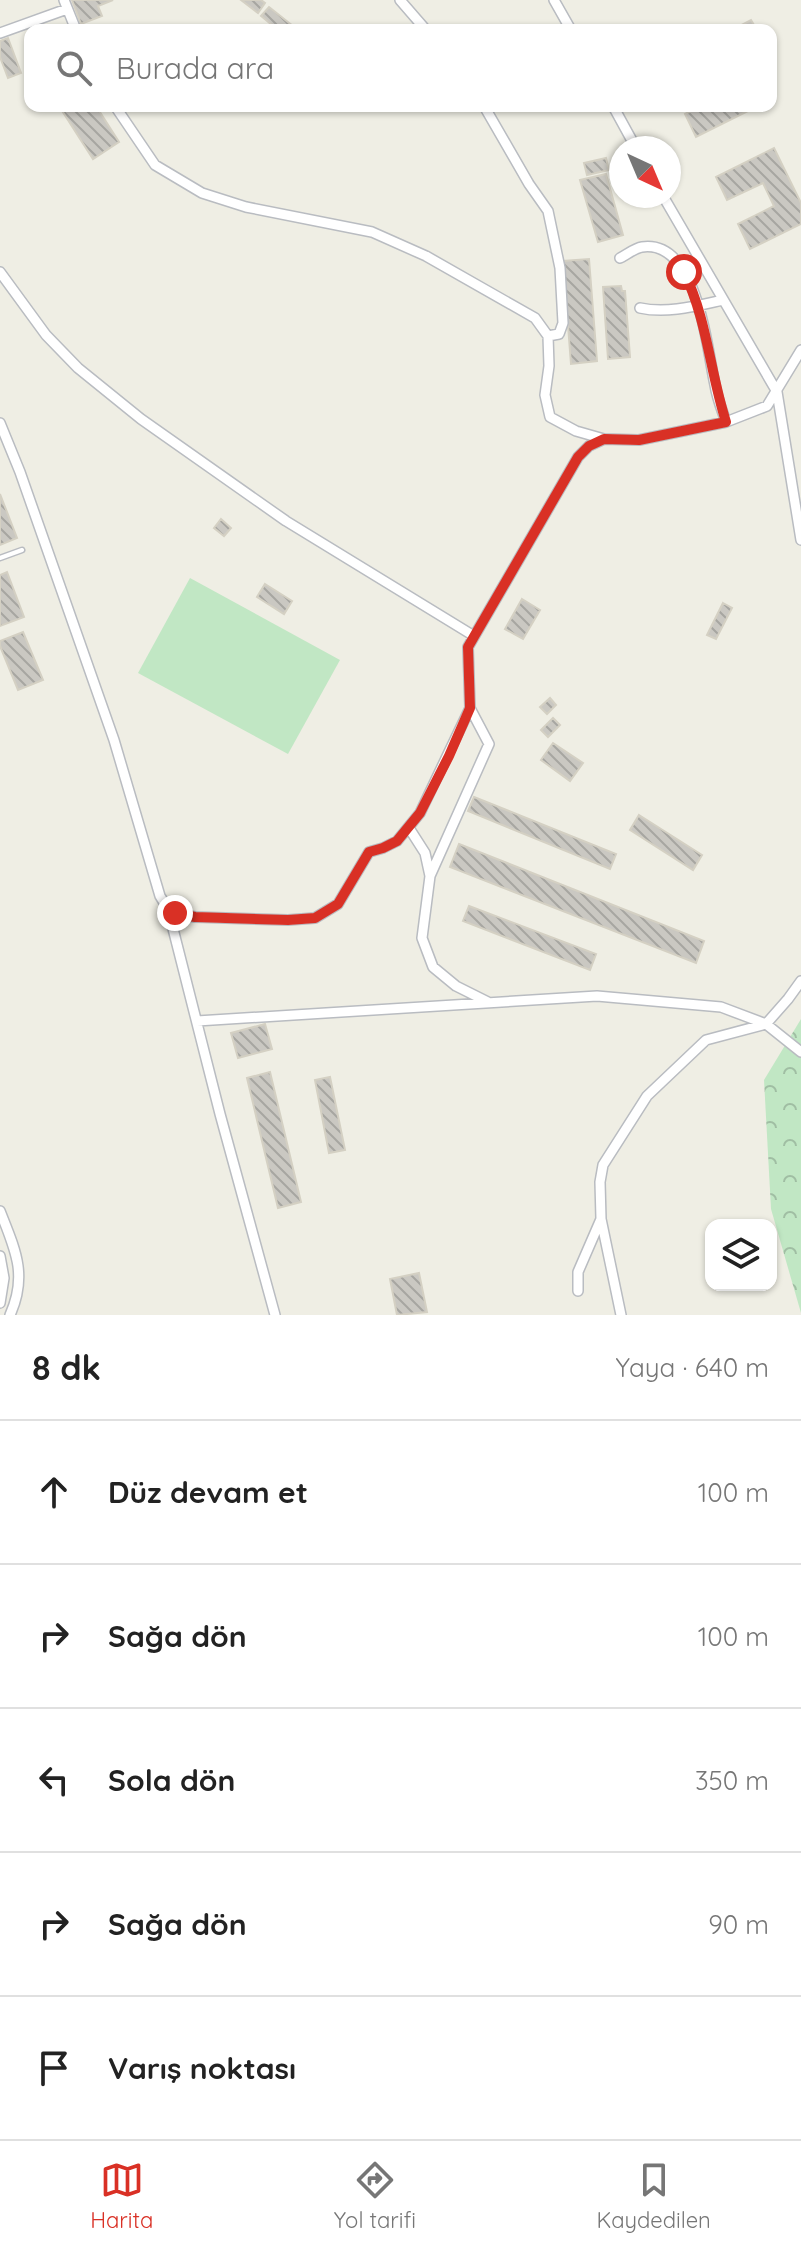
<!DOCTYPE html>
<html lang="tr">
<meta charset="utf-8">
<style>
:root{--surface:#fff;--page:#f6f6f6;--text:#222;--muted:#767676;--line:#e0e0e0;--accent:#d93025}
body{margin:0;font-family:Quicksand,sans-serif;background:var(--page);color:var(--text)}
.controls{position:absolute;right:24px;bottom:24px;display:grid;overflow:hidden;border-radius:16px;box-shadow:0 2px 6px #0004}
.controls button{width:72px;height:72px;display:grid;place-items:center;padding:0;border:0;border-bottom:2px solid var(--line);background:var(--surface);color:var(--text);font:40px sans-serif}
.compass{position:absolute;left:609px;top:136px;width:72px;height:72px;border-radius:50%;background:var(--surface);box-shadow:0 2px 6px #0004;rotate:136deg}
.stop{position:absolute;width:24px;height:24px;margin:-18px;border:6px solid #d93025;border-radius:50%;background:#fff}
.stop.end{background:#d93025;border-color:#fff;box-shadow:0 2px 8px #0008}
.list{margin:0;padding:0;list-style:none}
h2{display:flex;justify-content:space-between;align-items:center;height:104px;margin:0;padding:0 32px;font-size:34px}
h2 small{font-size:26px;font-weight:400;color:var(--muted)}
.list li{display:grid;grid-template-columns:52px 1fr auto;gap:24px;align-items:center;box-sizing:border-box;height:144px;padding:0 32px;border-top:2px solid var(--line)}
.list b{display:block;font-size:30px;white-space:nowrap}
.list em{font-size:26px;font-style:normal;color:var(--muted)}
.icon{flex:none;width:44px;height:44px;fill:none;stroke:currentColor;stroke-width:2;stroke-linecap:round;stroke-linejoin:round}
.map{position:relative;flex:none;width:801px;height:1315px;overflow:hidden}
.search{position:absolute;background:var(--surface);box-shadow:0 2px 6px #0004;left:24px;right:24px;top:24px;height:88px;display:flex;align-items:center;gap:20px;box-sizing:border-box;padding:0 28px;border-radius:16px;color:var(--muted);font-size:30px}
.sheet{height:824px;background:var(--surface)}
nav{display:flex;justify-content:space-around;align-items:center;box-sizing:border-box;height:112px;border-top:2px solid var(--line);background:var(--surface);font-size:22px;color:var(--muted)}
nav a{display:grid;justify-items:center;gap:4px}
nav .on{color:var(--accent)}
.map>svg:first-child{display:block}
</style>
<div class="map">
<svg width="801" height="1315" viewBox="0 0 801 1315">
<defs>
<pattern id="forest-crowns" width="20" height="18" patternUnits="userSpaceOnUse" patternTransform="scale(2)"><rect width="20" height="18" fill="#c1e7c4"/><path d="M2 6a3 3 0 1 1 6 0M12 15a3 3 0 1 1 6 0" fill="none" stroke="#a0bea3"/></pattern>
<pattern id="building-back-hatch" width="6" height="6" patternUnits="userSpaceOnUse" patternTransform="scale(2)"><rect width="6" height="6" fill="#cac8c2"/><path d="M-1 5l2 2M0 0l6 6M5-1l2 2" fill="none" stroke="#a7a6a1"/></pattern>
</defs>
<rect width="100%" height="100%" fill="#efeee4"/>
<path fill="#c1e7c4" d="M 190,578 L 340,660 L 288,754 L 138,673 Z"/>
<path fill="url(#forest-crowns)" d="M 801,1019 L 801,1313 L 771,1209 L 764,1080 Z"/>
<path fill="url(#building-back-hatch)" stroke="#d4d0c3" stroke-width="2" d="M 72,0 L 113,0 L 98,6 L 102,16 L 81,24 Z
M 241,0 L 261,0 L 265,3 L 258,13 Z
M 269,7 L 298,30 L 278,30 L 261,16 Z
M 751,20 L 757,30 L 732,30 Z
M 8,38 L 21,73 L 8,78 L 0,57 L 0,41 Z
M 59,106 L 96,106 L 119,142 L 93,159 Z
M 701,106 L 751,106 L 752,109 L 696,137 L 685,114 Z
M 774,148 L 801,203 L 801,224 L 750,249 L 738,224 L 774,206 L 763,183 L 727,200 L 716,177 Z
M 606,158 L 609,170 L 587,175 L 584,163 Z
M 606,174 L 623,235 L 598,242 L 580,180 Z
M 589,259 L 597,361 L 571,364 L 563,261 Z
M 621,286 L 622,291 L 625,291 L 630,357 L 608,359 L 603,287 Z
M 0,494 L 17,538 L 0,545 Z
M 221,519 L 231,528 L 224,536 L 214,528 Z
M 7,572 L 24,617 L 0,626 L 0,575 Z
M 265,584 L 292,601 L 284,614 L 257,597 Z
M 522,599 L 540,610 L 523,639 L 505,629 Z
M 723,603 L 732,608 L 716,639 L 707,635 Z
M 23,632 L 43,680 L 18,690 L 0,646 L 0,641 Z
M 550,698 L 556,705 L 547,714 L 540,707 Z
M 553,718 L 560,725 L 548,737 L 541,730 Z
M 553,743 L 583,763 L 570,781 L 541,760 Z
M 474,797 L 616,854 L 610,869 L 468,811 Z
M 639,815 L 702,855 L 693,870 L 630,830 Z
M 459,844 L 704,941 L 696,963 L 450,867 Z
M 469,906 L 596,954 L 590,970 L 463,921 Z
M 265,1024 L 272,1049 L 238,1058 L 231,1033 Z
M 270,1072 L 301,1202 L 278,1208 L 247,1078 Z
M 330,1077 L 345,1150 L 329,1153 L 315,1080 Z
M 419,1273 L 427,1312 L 397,1315 L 390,1279 Z"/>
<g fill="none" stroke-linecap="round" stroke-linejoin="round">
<defs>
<path id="service" d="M 0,558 L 22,550"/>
<path id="minor" d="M 64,0 L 76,30
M 400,0 L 426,30
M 554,0 L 571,30
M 0,33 L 67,9
M 115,106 L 155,165 L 202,193 L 246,207 L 372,232 L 426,256 L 535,318 L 548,336 L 549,366 L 545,395 L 550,417 L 576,431 L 604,439 L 639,440 L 726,422 L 767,406 L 801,350
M 484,106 L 529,184 L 548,211 L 560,268 L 563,323 L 559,334 L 548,336
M 613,106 L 636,148
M 663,196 L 777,392 L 801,540
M 620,258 C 626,255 635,248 642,247 C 698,239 707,350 715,385 C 717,398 722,410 726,422
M 0,272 L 46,335 L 78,368 L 141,419 L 286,521 L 474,636
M 640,308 C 667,314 696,306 723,300
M 0,423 L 20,472 L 114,740 L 160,896 L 168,909 L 175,913 L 195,917 L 288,920 L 315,918 L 338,904 L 369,852 L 383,848 L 397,841 L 420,813 L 470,708 L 468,647 L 578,457 L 589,446 L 604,439
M 470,708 L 489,744 L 430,876 L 422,938 L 433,967 L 456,986 L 488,1002
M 409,828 L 425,853 L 430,876
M 168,909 L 220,1114 L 275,1315
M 197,1021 L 597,996 L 721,1007 L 766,1024 L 801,1052
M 0,1211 C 15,1249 28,1275 10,1315
M 0,1256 L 4,1278 L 0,1303
M 578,1291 L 578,1272 L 601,1219
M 621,1315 L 601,1219 L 600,1182 L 603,1165 L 647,1096 L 706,1040 L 766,1024 L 788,999 L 801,981"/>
</defs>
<use href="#service" stroke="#b9bcc1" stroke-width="7"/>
<use href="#minor" stroke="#b9bcc1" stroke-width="12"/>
<use href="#service" stroke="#fff" stroke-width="4"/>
<use href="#minor" stroke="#fff" stroke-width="9"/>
</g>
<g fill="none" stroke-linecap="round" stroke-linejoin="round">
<path stroke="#d93025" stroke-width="10" d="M 175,913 L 195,917 L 288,920 L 315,918 L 338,904 L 369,852 L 383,848 L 397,841 L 420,813 L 449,756 L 470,708 L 468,647 L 578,457 L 589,446 L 604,439 L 639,440 L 726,422 C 710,372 707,319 684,272"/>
</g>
</svg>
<div class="controls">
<button><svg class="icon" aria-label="layers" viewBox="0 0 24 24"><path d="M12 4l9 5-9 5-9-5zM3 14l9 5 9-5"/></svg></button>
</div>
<svg class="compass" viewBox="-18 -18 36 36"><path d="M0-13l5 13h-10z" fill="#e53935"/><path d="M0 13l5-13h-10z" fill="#767676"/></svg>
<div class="stop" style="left:684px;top:272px"></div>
<div class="stop end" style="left:175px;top:913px"></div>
<div class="search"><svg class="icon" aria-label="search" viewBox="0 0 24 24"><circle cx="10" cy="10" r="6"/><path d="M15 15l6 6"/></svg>Burada ara</div>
</div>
<section class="sheet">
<h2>8 dk<small>Yaya · 640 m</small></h2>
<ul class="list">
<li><svg class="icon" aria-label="ahead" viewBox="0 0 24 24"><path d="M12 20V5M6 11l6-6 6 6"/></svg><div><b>Düz devam et</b></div><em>100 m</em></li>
<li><svg class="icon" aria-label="right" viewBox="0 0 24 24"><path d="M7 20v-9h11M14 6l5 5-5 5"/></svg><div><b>Sağa dön</b></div><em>100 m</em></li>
<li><svg class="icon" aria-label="left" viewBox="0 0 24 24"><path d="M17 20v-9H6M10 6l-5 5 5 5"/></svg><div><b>Sola dön</b></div><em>350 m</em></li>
<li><svg class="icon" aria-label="right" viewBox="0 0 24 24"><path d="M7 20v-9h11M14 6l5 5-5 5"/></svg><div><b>Sağa dön</b></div><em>90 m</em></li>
<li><svg class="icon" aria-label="arrive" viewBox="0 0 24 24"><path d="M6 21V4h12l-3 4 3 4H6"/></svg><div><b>Varış noktası</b></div></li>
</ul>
</section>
<nav>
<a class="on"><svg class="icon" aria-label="map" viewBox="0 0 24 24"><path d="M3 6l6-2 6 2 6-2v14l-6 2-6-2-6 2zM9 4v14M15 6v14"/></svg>Harita</a>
<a><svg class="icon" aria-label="directions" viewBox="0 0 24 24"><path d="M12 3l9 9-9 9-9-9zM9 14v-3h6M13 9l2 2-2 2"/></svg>Yol tarifi</a>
<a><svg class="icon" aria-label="saved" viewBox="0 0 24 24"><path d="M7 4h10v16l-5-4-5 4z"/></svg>Kaydedilen</a>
</nav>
